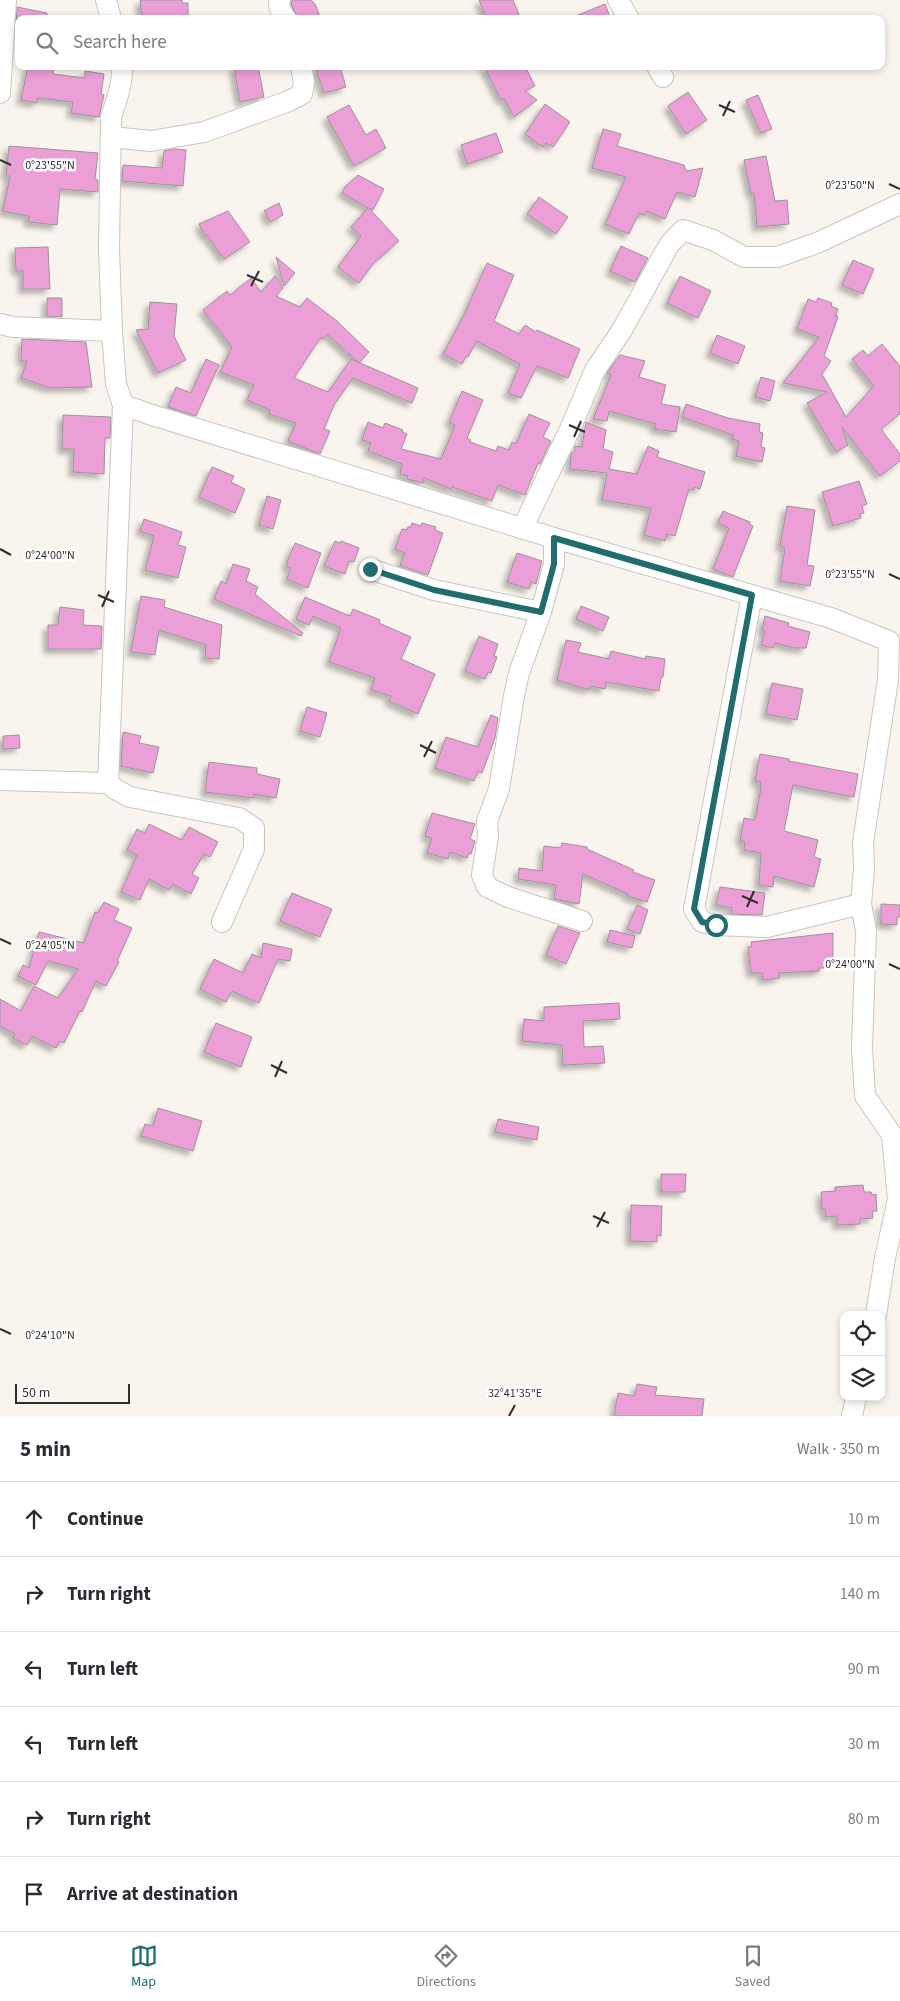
<!DOCTYPE html>
<meta charset="utf-8">
<style>
:root{--surface:#fff;--page:#f2f2f3;--text:#2b2b33;--muted:#7c7c81;--line:#e1e1e2;--accent:#206c6f}
body{margin:0;font-family:"Source Sans 3",sans-serif;background:var(--page);color:var(--text)}
.controls{position:absolute;right:15px;bottom:15px;display:grid;overflow:hidden;border-radius:10px;box-shadow:0 2px 8px #0003}
.controls button{width:45px;height:45px;display:grid;place-items:center;padding:0;border:0;border-bottom:1px solid var(--line);background:var(--surface);color:var(--text);font:25px sans-serif}
.scale{position:absolute;left:15px;bottom:12px;width:115px;box-sizing:border-box;padding-left:5px;border:2px solid #302e2c;border-top:0;font-size:14px;line-height:18px;white-space:nowrap;color:#302e2c;-webkit-text-stroke:4px #fff;paint-order:stroke}
.stop{position:absolute;width:15px;height:15px;margin:-11px;border:4px solid #206c6f;border-radius:50%;background:#fff}
.stop.end{background:#206c6f;border-color:#fff;box-shadow:0 1px 5px #0008}
.list{margin:0;padding:0;list-style:none}
h2{display:flex;justify-content:space-between;align-items:center;height:65px;margin:0;padding:0 20px;font-size:21px}
h2 small{font-size:16px;font-weight:400;color:var(--muted)}
.list li{display:grid;grid-template-columns:32px 1fr auto;gap:15px;align-items:center;box-sizing:border-box;height:75px;padding:0 20px;border-top:1px solid var(--line)}
.list b{display:block;font-size:19px;white-space:nowrap}
.list em{font-size:16px;font-style:normal;color:var(--muted)}
.icon{flex:none;width:28px;height:28px;fill:none;stroke:currentColor;stroke-width:2;stroke-linecap:round;stroke-linejoin:round}
.map{position:relative;flex:none;width:900px;height:1416px;overflow:hidden}
.search{position:absolute;background:var(--surface);box-shadow:0 2px 8px #0003;left:15px;right:15px;top:15px;height:55px;display:flex;align-items:center;gap:12px;box-sizing:border-box;padding:0 18px;border-radius:10px;color:var(--muted);font-size:19px}
.sheet{height:515px;background:var(--surface)}
nav{display:flex;justify-content:space-around;align-items:center;box-sizing:border-box;height:70px;border-top:1px solid var(--line);background:var(--surface);font-size:14px;color:var(--muted)}
nav a{display:grid;justify-items:center;gap:2px}
nav .on{color:var(--accent)}
.map>svg:first-child{display:block}
</style>
<div class="map">
<svg width="900" height="1416" viewBox="0 0 900 1416">
<defs>
<filter id="shadow"><feDropShadow dx="-4.5" dy="4.5" stdDeviation="2.5" flood-color="#0004"/></filter>
</defs>
<rect width="100%" height="100%" fill="#faf4ee"/>
<path fill="#ec9fd7" stroke="#9b9499" filter="url(#shadow)" d="M 140,0 L 182,0 L 182,3 L 188,3 L 188,18 L 142,19 Z
M 292,0 L 311,0 L 315,4 L 321,19 L 298,19 L 291,4 Z
M 479,0 L 513,0 L 521,19 L 487,19 Z
M 605,4 L 611,19 L 571,19 L 571,18 Z
M 17,7 L 47,13 L 47,19 L 19,19 L 19,29 L 16,29 Z
M 28,66 L 54,66 L 53,74 L 85,78 L 85,71 L 104,74 L 101,94 L 104,95 L 99,117 L 71,113 L 73,102 L 38,98 L 37,103 L 21,100 Z
M 234,66 L 258,66 L 264,97 L 240,102 Z
M 315,66 L 340,66 L 346,87 L 324,93 Z
M 484,66 L 525,66 L 535,86 L 525,91 L 537,100 L 514,117 L 504,98 L 501,100 Z
M 688,92 L 707,120 L 686,134 L 668,106 Z
M 758,95 L 772,129 L 761,133 L 746,100 Z
M 545,104 L 570,122 L 553,147 L 546,143 L 543,147 L 525,134 Z
M 349,105 L 366,135 L 376,129 L 386,148 L 354,166 L 327,117 Z
M 603,129 L 621,134 L 617,146 L 684,165 L 686,171 L 703,168 L 695,197 L 677,192 L 665,219 L 647,211 L 645,215 L 639,213 L 629,234 L 605,224 L 626,177 L 592,168 Z
M 496,133 L 503,152 L 467,164 L 461,145 Z
M 9,146 L 98,153 L 95,179 L 98,180 L 98,192 L 60,189 L 57,225 L 28,222 L 29,216 L 3,211 L 10,176 L 6,176 Z
M 174,149 L 186,150 L 183,186 L 122,181 L 123,165 L 162,168 L 164,151 Z
M 766,156 L 775,201 L 787,200 L 789,224 L 757,227 L 754,193 L 751,194 L 744,160 Z
M 358,175 L 384,189 L 373,210 L 369,208 L 399,241 L 373,264 L 359,283 L 338,267 L 361,236 L 351,227 L 368,208 L 342,193 L 345,187 Z
M 539,197 L 568,217 L 556,234 L 527,214 Z
M 279,203 L 283,215 L 270,222 L 264,211 Z
M 228,211 L 250,242 L 224,259 L 207,235 L 205,236 L 199,224 Z
M 621,246 L 648,258 L 635,282 L 610,271 Z
M 48,247 L 50,289 L 23,289 L 23,271 L 16,271 L 15,248 Z
M 276,257 L 295,273 L 284,286 Z
M 853,260 L 874,269 L 863,294 L 842,285 Z
M 487,263 L 514,275 L 494,321 L 519,334 L 525,325 L 536,332 L 537,330 L 580,349 L 568,378 L 537,366 L 521,398 L 508,393 L 520,364 L 477,341 L 468,357 L 466,356 L 462,364 L 443,354 L 464,315 Z
M 275,276 L 283,288 L 276,296 L 300,307 L 307,298 L 337,321 L 369,352 L 359,363 L 327,334 L 323,339 L 321,337 L 294,378 L 328,392 L 351,359 L 418,388 L 412,403 L 353,378 L 334,405 L 324,429 L 330,431 L 320,454 L 288,441 L 296,423 L 269,414 L 270,410 L 247,400 L 254,385 L 220,372 L 232,347 L 203,310 L 227,291 L 230,295 L 251,278 L 261,292 Z
M 680,276 L 711,291 L 698,318 L 667,303 Z
M 47,298 L 62,298 L 62,317 L 47,316 Z
M 818,298 L 832,303 L 831,306 L 838,309 L 835,317 L 836,315 L 838,317 L 824,356 L 831,361 L 822,374 L 846,417 L 874,386 L 852,359 L 863,350 L 868,356 L 882,344 L 900,366 L 900,414 L 881,429 L 900,454 L 900,461 L 880,476 L 842,427 L 848,445 L 836,452 L 807,403 L 827,392 L 783,383 L 819,337 L 797,329 L 808,299 L 816,302 Z
M 150,302 L 177,304 L 174,336 L 186,360 L 158,373 L 136,330 L 148,329 Z
M 717,335 L 745,346 L 738,364 L 710,353 Z
M 22,339 L 86,342 L 92,387 L 50,388 L 21,378 L 27,361 L 21,361 Z
M 620,355 L 645,361 L 639,377 L 666,385 L 661,404 L 680,407 L 676,432 L 654,429 L 656,424 L 609,411 L 607,421 L 593,419 L 611,375 L 607,373 Z
M 206,359 L 219,365 L 196,416 L 168,407 L 176,387 L 191,393 Z
M 761,377 L 775,381 L 770,401 L 755,397 Z
M 462,391 L 483,400 L 467,438 L 471,440 L 470,442 L 496,451 L 498,446 L 509,450 L 512,442 L 516,444 L 529,414 L 550,423 L 543,437 L 551,441 L 540,464 L 538,463 L 525,495 L 498,485 L 492,501 L 452,487 L 451,489 L 424,478 L 423,483 L 407,479 L 408,476 L 400,474 L 402,464 L 368,451 L 371,443 L 362,440 L 368,422 L 383,428 L 385,423 L 403,430 L 402,432 L 407,434 L 401,449 L 441,459 L 455,425 L 449,423 Z
M 686,404 L 728,418 L 760,424 L 759,432 L 763,433 L 761,447 L 765,448 L 762,462 L 736,456 L 739,441 L 732,439 L 733,435 L 682,417 Z
M 63,415 L 111,417 L 110,438 L 105,438 L 104,474 L 73,472 L 74,449 L 62,449 Z
M 586,422 L 606,430 L 603,449 L 613,452 L 609,469 L 637,474 L 648,446 L 659,451 L 657,457 L 705,472 L 700,489 L 694,487 L 693,490 L 689,489 L 675,536 L 667,534 L 665,541 L 644,535 L 651,508 L 602,500 L 607,473 L 570,469 L 571,454 L 574,452 L 575,446 L 582,447 Z
M 212,467 L 234,476 L 231,482 L 245,489 L 235,513 L 199,497 Z
M 859,481 L 867,504 L 862,506 L 864,513 L 860,514 L 861,518 L 833,526 L 822,492 Z
M 267,496 L 281,500 L 273,529 L 259,525 Z
M 787,506 L 815,510 L 807,565 L 814,566 L 810,586 L 780,581 L 785,548 L 780,546 Z
M 723,511 L 750,522 L 749,524 L 753,526 L 733,577 L 713,569 L 729,528 L 718,523 Z
M 144,519 L 182,532 L 178,545 L 186,547 L 178,578 L 145,570 L 154,536 L 140,531 Z
M 412,523 L 421,526 L 422,523 L 436,527 L 435,530 L 443,533 L 428,575 L 400,565 L 405,553 L 395,549 L 402,529 L 407,530 L 408,527 L 410,528 Z
M 335,541 L 340,543 L 341,541 L 359,548 L 354,562 L 349,561 L 345,574 L 324,566 Z
M 295,543 L 321,553 L 308,588 L 287,579 L 291,568 L 287,567 L 287,562 Z
M 517,553 L 542,561 L 536,584 L 531,582 L 529,589 L 507,582 Z
M 233,564 L 250,569 L 246,581 L 258,587 L 255,594 L 303,633 L 301,636 L 214,599 L 221,581 L 226,584 Z
M 141,596 L 165,600 L 164,607 L 222,625 L 219,659 L 205,658 L 206,645 L 159,630 L 155,655 L 131,652 Z
M 305,597 L 350,616 L 353,609 L 380,620 L 379,623 L 411,637 L 401,659 L 435,674 L 418,714 L 389,701 L 391,696 L 371,690 L 375,678 L 329,662 L 341,628 L 313,616 L 309,625 L 296,619 Z
M 581,606 L 609,617 L 603,631 L 576,619 Z
M 60,607 L 84,610 L 83,625 L 102,626 L 101,649 L 48,649 L 48,625 L 58,625 Z
M 765,616 L 789,623 L 788,626 L 810,632 L 806,648 L 794,648 L 775,643 L 773,648 L 761,645 L 765,631 L 762,631 Z
M 479,636 L 498,644 L 494,656 L 497,657 L 491,673 L 488,672 L 485,679 L 465,671 Z
M 566,640 L 581,643 L 578,652 L 609,659 L 611,651 L 645,659 L 646,656 L 665,659 L 663,677 L 661,677 L 659,691 L 606,682 L 605,689 L 590,686 L 589,690 L 557,680 Z
M 772,683 L 803,689 L 797,720 L 766,714 Z
M 307,707 L 327,713 L 320,737 L 300,731 Z
M 491,715 L 498,718 L 495,738 L 482,773 L 478,771 L 474,781 L 435,768 L 446,737 L 478,747 Z
M 123,732 L 141,736 L 139,743 L 159,747 L 153,773 L 121,766 Z
M 19,735 L 20,748 L 3,749 L 3,736 Z
M 760,754 L 789,759 L 789,761 L 858,774 L 854,797 L 793,785 L 784,831 L 818,840 L 814,857 L 821,859 L 814,887 L 774,876 L 773,887 L 759,885 L 761,853 L 744,850 L 745,842 L 740,841 L 744,818 L 755,820 L 761,788 L 760,788 L 761,782 L 755,781 Z
M 209,762 L 257,768 L 257,774 L 280,779 L 276,798 L 254,794 L 254,798 L 205,792 Z
M 432,813 L 475,824 L 470,839 L 475,841 L 471,854 L 469,853 L 467,858 L 450,852 L 448,859 L 427,853 L 432,838 L 425,836 Z
M 149,824 L 182,840 L 189,827 L 218,842 L 210,857 L 204,854 L 192,874 L 199,878 L 191,894 L 173,884 L 169,890 L 149,879 L 140,900 L 121,892 L 137,855 L 127,850 L 137,829 L 145,833 Z
M 562,843 L 587,847 L 587,849 L 634,870 L 633,872 L 655,880 L 647,902 L 627,896 L 628,894 L 583,874 L 579,904 L 554,899 L 556,885 L 518,879 L 519,868 L 542,871 L 544,846 L 561,848 Z
M 720,887 L 765,893 L 762,915 L 731,914 L 732,908 L 716,905 Z
M 292,893 L 332,909 L 320,937 L 280,921 Z
M 104,902 L 119,909 L 114,920 L 132,928 L 117,961 L 119,962 L 106,986 L 96,981 L 82,1012 L 80,1011 L 64,1043 L 59,1041 L 56,1048 L 32,1036 L 27,1045 L 13,1038 L 15,1034 L 0,1026 L 0,999 L 21,1011 L 34,986 L 58,998 L 78,969 L 48,961 L 36,985 L 18,976 L 23,965 L 29,968 L 39,932 L 84,943 L 95,912 L 98,913 Z
M 881,904 L 900,905 L 900,917 L 897,917 L 897,925 L 881,924 Z
M 637,905 L 648,910 L 640,934 L 627,929 Z
M 558,926 L 580,933 L 566,964 L 546,955 Z
M 610,930 L 635,936 L 632,948 L 607,942 Z
M 833,933 L 833,959 L 824,959 L 824,968 L 819,968 L 819,971 L 779,973 L 780,978 L 763,980 L 762,973 L 751,973 L 748,947 L 752,947 L 751,942 Z
M 263,943 L 292,949 L 290,961 L 278,959 L 259,1003 L 232,991 L 226,1002 L 200,989 L 214,959 L 243,973 L 252,954 L 261,958 Z
M 619,1003 L 620,1019 L 583,1021 L 584,1047 L 603,1046 L 605,1063 L 563,1065 L 562,1045 L 522,1041 L 524,1019 L 544,1021 L 544,1007 Z
M 216,1023 L 252,1037 L 241,1067 L 204,1052 Z
M 158,1108 L 202,1121 L 193,1151 L 141,1136 L 145,1124 L 153,1126 Z
M 498,1119 L 539,1127 L 537,1140 L 495,1132 Z
M 661,1174 L 686,1174 L 685,1192 L 661,1192 Z
M 863,1185 L 864,1192 L 871,1192 L 872,1195 L 876,1194 L 877,1211 L 872,1211 L 873,1218 L 860,1219 L 860,1224 L 837,1225 L 837,1216 L 826,1217 L 825,1209 L 822,1209 L 821,1192 L 835,1191 L 835,1187 Z
M 631,1205 L 662,1206 L 661,1236 L 657,1235 L 657,1242 L 630,1241 Z
M 637,1384 L 657,1387 L 655,1395 L 704,1399 L 702,1416 L 614,1416 L 618,1393 L 635,1396 Z"/>
<g fill="none" stroke-linecap="round" stroke-linejoin="round">
<defs>
<path id="minor" d="M 106,0 L 111,19
M 280,0 C 277,7 282,13 286,19
M 618,0 L 629,19
M 122,66 C 123,84 116,101 111,117 L 109,249 L 112,331 L 116,384 L 123,405 L 108,783 L 115,789 L 130,797 L 239,818 L 254,828 L 254,849 L 222,922
M 657,66 L 663,77
M 0,93 L 6,0
M 112,137 L 151,141 L 204,132 L 289,101 L 302,94 L 304,82 L 301,66
M 0,324 L 13,327 L 112,331
M 123,405 L 155,416 L 554,538 L 831,618 L 889,641 L 888,680 L 863,842 L 864,868 L 861,904 L 866,931 L 862,1048 L 865,1096 L 892,1135 L 898,1199 L 885,1258 L 876,1315
M 522,529 L 571,427 L 595,370 L 622,330 L 669,245 L 683,230 L 713,240 L 744,257 L 777,257 L 817,243 L 900,204
M 554,538 L 554,564 L 541,612 L 519,673 L 514,696 L 499,789 L 487,821 L 488,836 L 482,875 L 487,887 L 508,897 L 582,921
M 370,569 L 434,590 L 541,612
M 752,595 L 694,909 L 702,922 L 716,925 L 767,927 L 861,904
M 0,780 L 108,783
M 852,1416 L 856,1397"/>
</defs>
<use href="#minor" stroke="#cac5bf" stroke-width="22"/>
<use href="#minor" stroke="#fff" stroke-width="20"/>
</g>
<g fill="none" stroke-linecap="round" stroke-linejoin="round">
<path stroke="#206c6f" stroke-width="6" d="M 370,569 L 434,590 L 541,612 L 554,564 L 554,538 L 752,595 L 694,909 L 702,922 L 716,925"/>
</g>
<path fill="none" stroke="#302e2c" stroke-width="2" d="M 719,105 L 735,112M 723,116 L 730,101M 0,160 L 11,165M 889,184 L 900,189M 247,275 L 263,282M 251,286 L 259,271M 569,425 L 585,432M 574,437 L 581,421M 0,549 L 11,555M 889,574 L 900,579M 98,595 L 114,602M 102,607 L 109,591M 420,745 L 436,753M 424,757 L 432,741M 742,896 L 758,903M 747,907 L 754,891M 0,939 L 11,944M 889,964 L 900,969M 271,1065 L 287,1073M 275,1077 L 282,1061M 593,1216 L 609,1223M 597,1227 L 605,1212M 0,1329 L 11,1334M 509,1416 L 515,1405"/>
<g font-size="12" text-anchor="middle" fill="#302e2c" stroke="#fff" stroke-width="5" stroke-linejoin="round" paint-order="stroke">
<text x="50" y="169">0°23'55"N</text>
<text x="850" y="189">0°23'50"N</text>
<text x="50" y="559">0°24'00"N</text>
<text x="850" y="578">0°23'55"N</text>
<text x="50" y="949">0°24'05"N</text>
<text x="850" y="968">0°24'00"N</text>
<text x="50" y="1339">0°24'10"N</text>
<text x="515" y="1397">32°41'35"E</text>
</g>
</svg>
<div class="controls">
<button><svg class="icon" aria-label="locate" viewBox="0 0 24 24"><circle cx="12" cy="12" r="6"/><path d="M12 2v4M12 18v4M2 12h4M18 12h4"/></svg></button>
<button><svg class="icon" aria-label="layers" viewBox="0 0 24 24"><path d="M12 4l9 5-9 5-9-5zM3 14l9 5 9-5"/></svg></button>
</div>
<div class="scale">50 m</div>
<div class="stop" style="left:716px;top:925px"></div>
<div class="stop end" style="left:370px;top:569px"></div>
<div class="search"><svg class="icon" aria-label="search" viewBox="0 0 24 24"><circle cx="10" cy="10" r="6"/><path d="M15 15l6 6"/></svg>Search here</div>
</div>
<section class="sheet">
<h2>5 min<small>Walk · 350 m</small></h2>
<ul class="list">
<li><svg class="icon" aria-label="ahead" viewBox="0 0 24 24"><path d="M12 20V5M6 11l6-6 6 6"/></svg><div><b>Continue</b></div><em>10 m</em></li>
<li><svg class="icon" aria-label="right" viewBox="0 0 24 24"><path d="M7 20v-9h11M14 6l5 5-5 5"/></svg><div><b>Turn right</b></div><em>140 m</em></li>
<li><svg class="icon" aria-label="left" viewBox="0 0 24 24"><path d="M17 20v-9H6M10 6l-5 5 5 5"/></svg><div><b>Turn left</b></div><em>90 m</em></li>
<li><svg class="icon" aria-label="left" viewBox="0 0 24 24"><path d="M17 20v-9H6M10 6l-5 5 5 5"/></svg><div><b>Turn left</b></div><em>30 m</em></li>
<li><svg class="icon" aria-label="right" viewBox="0 0 24 24"><path d="M7 20v-9h11M14 6l5 5-5 5"/></svg><div><b>Turn right</b></div><em>80 m</em></li>
<li><svg class="icon" aria-label="arrive" viewBox="0 0 24 24"><path d="M6 21V4h12l-3 4 3 4H6"/></svg><div><b>Arrive at destination</b></div></li>
</ul>
</section>
<nav>
<a class="on"><svg class="icon" aria-label="map" viewBox="0 0 24 24"><path d="M3 6l6-2 6 2 6-2v14l-6 2-6-2-6 2zM9 4v14M15 6v14"/></svg>Map</a>
<a><svg class="icon" aria-label="directions" viewBox="0 0 24 24"><path d="M12 3l9 9-9 9-9-9zM9 14v-3h6M13 9l2 2-2 2"/></svg>Directions</a>
<a><svg class="icon" aria-label="saved" viewBox="0 0 24 24"><path d="M7 4h10v16l-5-4-5 4z"/></svg>Saved</a>
</nav>
